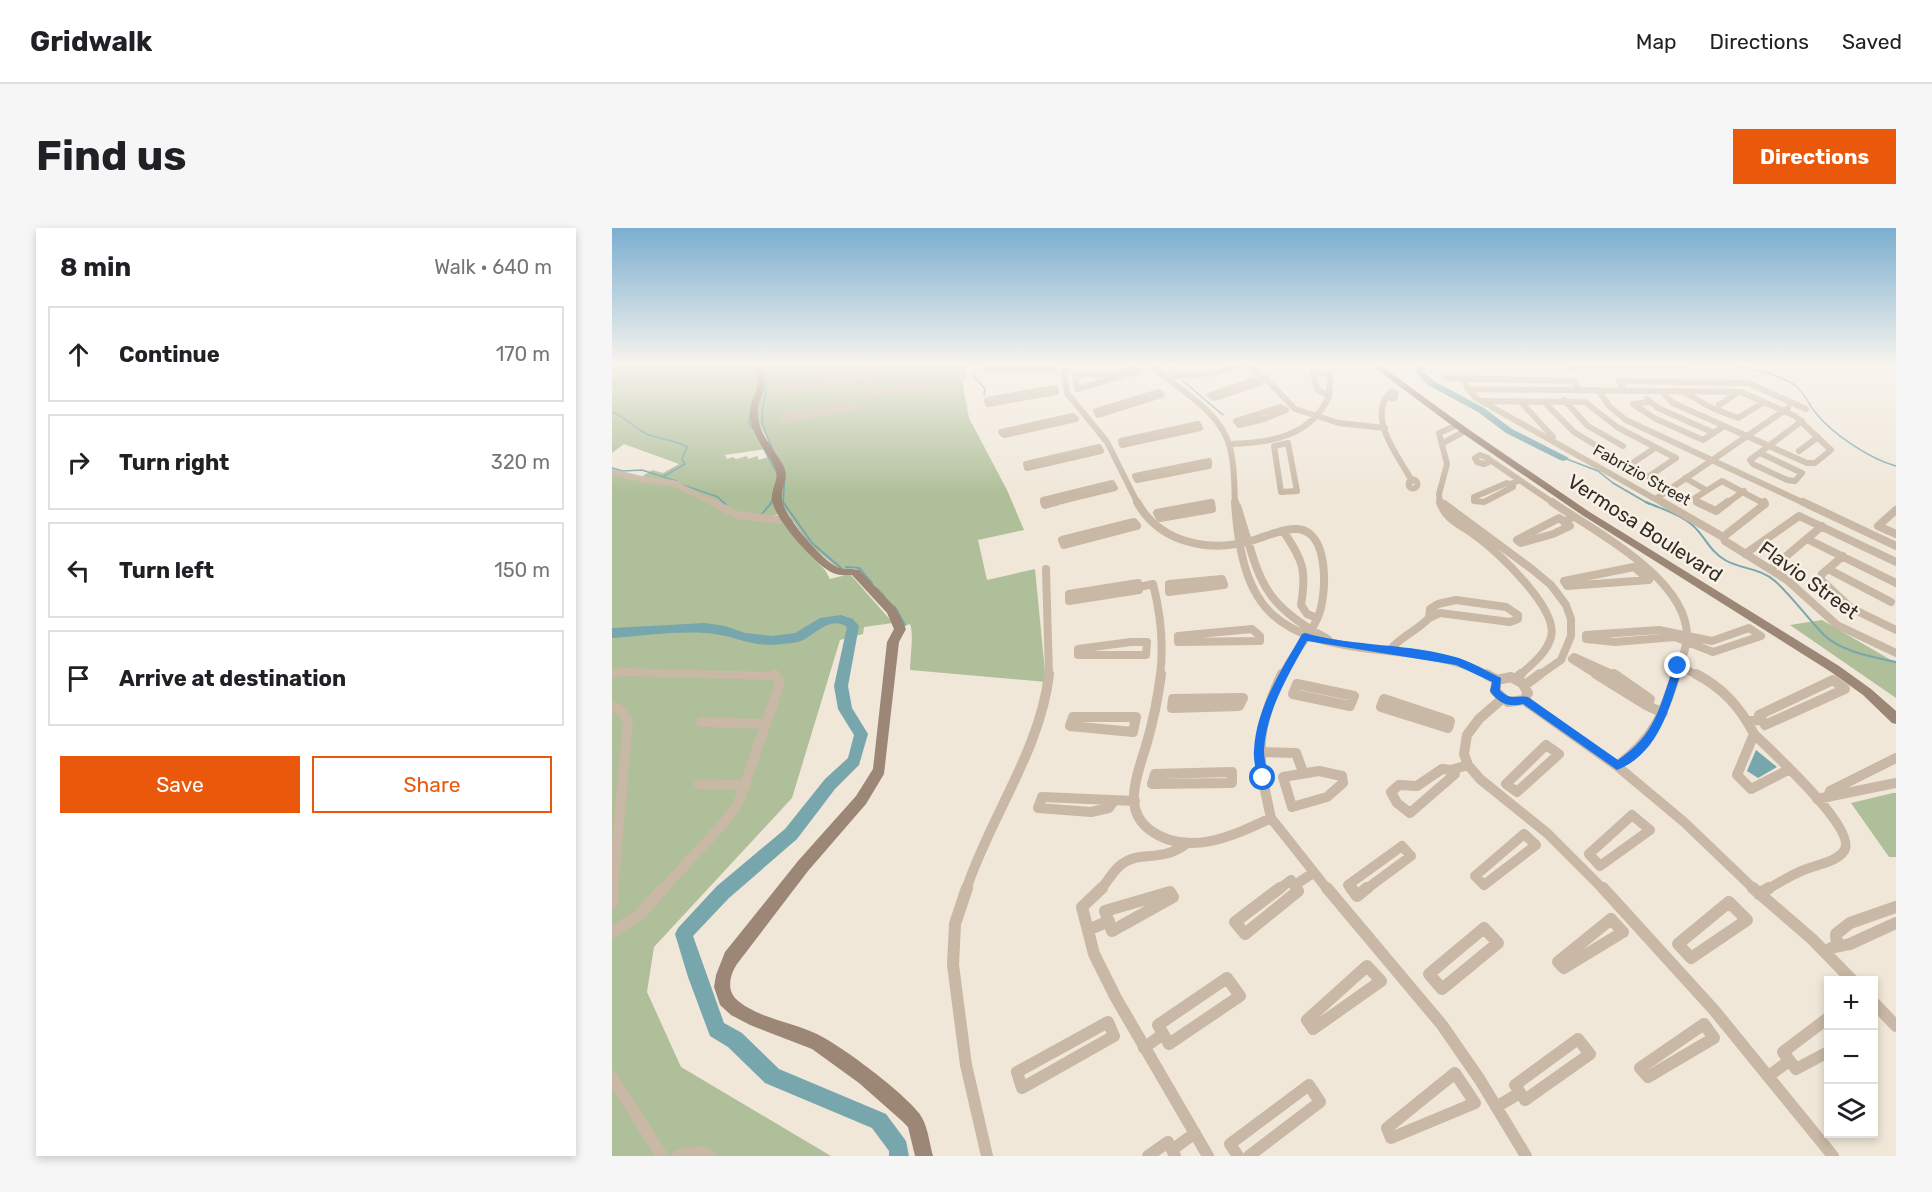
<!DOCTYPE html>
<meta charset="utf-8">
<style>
:root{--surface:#fff;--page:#f6f6f6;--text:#202124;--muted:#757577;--line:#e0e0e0;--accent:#ea580c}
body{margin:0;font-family:Rubik,sans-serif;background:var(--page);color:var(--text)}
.controls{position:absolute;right:18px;bottom:18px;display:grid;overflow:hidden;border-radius:0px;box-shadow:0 3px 9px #0003}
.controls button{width:54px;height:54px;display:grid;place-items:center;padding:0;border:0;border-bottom:2px solid var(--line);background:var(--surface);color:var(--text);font:30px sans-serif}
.stop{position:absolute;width:18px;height:18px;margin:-14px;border:4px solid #1a73e8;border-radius:50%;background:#fff}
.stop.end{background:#1a73e8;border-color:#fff;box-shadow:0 2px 6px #0008}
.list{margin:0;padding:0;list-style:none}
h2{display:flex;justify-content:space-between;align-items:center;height:78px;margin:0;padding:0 24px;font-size:26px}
h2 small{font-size:20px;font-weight:400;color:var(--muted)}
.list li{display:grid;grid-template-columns:39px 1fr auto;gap:18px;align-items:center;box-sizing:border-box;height:96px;margin:0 12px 12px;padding:0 12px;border:2px solid var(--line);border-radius:0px}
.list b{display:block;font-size:22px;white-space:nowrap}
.list em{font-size:20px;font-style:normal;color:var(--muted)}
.actions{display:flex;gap:12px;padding:18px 24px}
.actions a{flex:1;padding:14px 0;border:2px solid var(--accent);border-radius:0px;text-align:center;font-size:21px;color:var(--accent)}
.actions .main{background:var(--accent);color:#fff}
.icon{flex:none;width:33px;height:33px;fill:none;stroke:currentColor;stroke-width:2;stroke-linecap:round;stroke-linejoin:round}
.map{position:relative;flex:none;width:1284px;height:928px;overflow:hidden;border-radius:0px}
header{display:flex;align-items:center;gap:36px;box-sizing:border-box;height:84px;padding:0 30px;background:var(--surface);border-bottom:2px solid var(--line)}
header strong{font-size:28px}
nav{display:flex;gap:33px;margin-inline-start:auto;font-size:21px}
.intro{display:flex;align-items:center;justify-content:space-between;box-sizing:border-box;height:144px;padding:0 36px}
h1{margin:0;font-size:42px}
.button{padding:15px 27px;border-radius:0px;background:var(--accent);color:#fff;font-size:21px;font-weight:700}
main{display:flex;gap:36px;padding:0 36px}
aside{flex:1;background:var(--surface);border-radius:0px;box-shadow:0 3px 9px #0003}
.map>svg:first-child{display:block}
</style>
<header>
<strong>Gridwalk</strong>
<nav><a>Map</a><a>Directions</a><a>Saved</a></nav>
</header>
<div class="intro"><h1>Find us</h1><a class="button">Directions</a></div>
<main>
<aside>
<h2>8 min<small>Walk · 640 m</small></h2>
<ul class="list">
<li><svg class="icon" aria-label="ahead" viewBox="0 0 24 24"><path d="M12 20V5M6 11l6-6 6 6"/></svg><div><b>Continue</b></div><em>170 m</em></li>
<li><svg class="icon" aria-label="right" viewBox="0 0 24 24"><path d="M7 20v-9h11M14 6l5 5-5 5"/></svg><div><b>Turn right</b></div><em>320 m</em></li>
<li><svg class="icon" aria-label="left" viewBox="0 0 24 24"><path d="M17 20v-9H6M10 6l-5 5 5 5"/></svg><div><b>Turn left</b></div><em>150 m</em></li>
<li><svg class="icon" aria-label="arrive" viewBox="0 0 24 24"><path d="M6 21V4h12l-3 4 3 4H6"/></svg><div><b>Arrive at destination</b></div></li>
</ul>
<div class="actions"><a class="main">Save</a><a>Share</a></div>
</aside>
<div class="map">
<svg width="1284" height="928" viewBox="0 0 1284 928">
<rect width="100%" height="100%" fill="#f0e7d9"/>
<path fill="#afbf99" d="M 0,137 L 142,137 L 149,147 L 141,180 L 153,221 L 113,227 L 115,231 L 121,229 L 124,231 L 135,228 L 136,231 L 145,228 L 147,232 L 156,229 L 167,244 L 169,285 C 134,300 93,266 61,254 C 51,251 39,251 29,249 L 40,242 L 51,245 L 67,236 L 12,216 L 0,225 Z
M 145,137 L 347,137 L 357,190 L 395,262 L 412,302 L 366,312 L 375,352 L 423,341 L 434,454 L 298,442 C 298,430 302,406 298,396 L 292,398 L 244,340 L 228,342 L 197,316 L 169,275 L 171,256 L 155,210 L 143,188 L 147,168 Z
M 0,246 L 57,255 L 112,283 L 173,294 L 190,319 L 213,342 L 218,351 L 238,346 L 281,395 L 252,399 L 251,406 L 228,412 L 180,570 L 42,719 L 35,764 L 69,839 L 219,928 L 0,928 Z
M 1210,392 L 1284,435 L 1284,470 L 1178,397 Z
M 1281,565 L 1284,565 L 1284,629 L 1277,629 L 1239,575 Z"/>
<path fill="#78a6ad" d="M 1144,522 L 1165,539 L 1146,550 L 1135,543 Z"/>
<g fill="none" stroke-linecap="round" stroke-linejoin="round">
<path stroke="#78a6ad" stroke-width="1.5" d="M 150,137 C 161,155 150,171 150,190 C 150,202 158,212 161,223
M 363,137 L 362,148 L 373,161 L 372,167
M 557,137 L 564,146
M 1122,137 C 1143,143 1166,145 1184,158 C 1193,165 1196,176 1203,184 C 1220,206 1258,231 1284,238
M 0,138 L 4,137
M 0,142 L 5,142 L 5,145 L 24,142
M 571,153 L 611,187
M 0,184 C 13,189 21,199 33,205 C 47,212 62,211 75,219 L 70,231 L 73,236 L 52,248
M 138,187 L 137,195 L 141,201
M 149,216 L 165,245
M 952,230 L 986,243 L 1001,255 L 1037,276
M 169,235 L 173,245 L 171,276
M 0,240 L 11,243 L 30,242 L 64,253
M 71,257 L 106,269 L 113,276
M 159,276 L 162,262"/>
<path stroke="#78a6ad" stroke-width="2" d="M 111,274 L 114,277
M 171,274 L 200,315 L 229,340
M 1034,274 C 1049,281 1066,285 1079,296 C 1093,307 1096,322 1113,332 C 1128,341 1148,340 1163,353 C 1181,369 1195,390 1212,407 C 1230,424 1261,429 1284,434
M 149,287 L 160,274
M 234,339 L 247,340 L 260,355
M 264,360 L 272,368
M 283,379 L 293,397"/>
<path fill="#78a6ad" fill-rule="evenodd" d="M 806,137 L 814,137 L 812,144 L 822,153 L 872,180 L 900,201 L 957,230 L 952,233 L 948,232 L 894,205 L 866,184 L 816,157 L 803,144 Z
M 229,387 L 241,391 L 247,398 L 236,458 L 240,480 L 256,506 L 247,537 L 223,561 L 185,611 L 117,670 L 81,708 L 112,795 L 130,805 L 167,841 L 274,886 L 294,913 L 297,928 L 277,928 L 277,923 L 260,900 L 153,855 L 116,819 L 98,808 L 76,749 L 63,706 L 66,700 L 105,658 L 173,601 L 213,551 L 236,530 L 242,507 L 226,481 L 222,458 L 235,399 C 218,387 203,407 189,413 C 183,415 176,415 171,416 C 140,421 121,406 93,405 C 63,403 30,408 0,410 L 0,400 L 93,395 L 113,398 L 133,405 L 160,408 L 183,405 L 208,390 Z"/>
<path stroke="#c8b8a5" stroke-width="6" d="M 351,137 L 351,149
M 373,137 L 372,141 L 442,142 L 443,138 L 396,137
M 454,137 L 452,147 L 455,165 L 495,214 L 526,276
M 541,137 L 546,144 C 572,164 610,186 618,220 C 623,238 622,258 623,276
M 634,137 L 654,151 L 683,181 L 727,195 L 773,200
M 953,137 L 957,140 L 1077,138
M 524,140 L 527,143 L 465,161 L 463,147 L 503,146 Z
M 701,145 L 718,146 L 717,168 L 705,161 Z
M 552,149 L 603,145 L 628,137
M 834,150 L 962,153 L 967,163
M 851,150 L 856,161 L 864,170 L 1052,276
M 232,152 L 174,162 L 174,159 Z
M 232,152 L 242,150
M 232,152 L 254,149
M 646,153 L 648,155 L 603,170 L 598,167 L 643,152 L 654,151
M 317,155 L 317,159 L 265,164 Z
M 443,160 L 444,164 L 376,176 L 375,172 Z
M 856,161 L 1129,164 L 1183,188 L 1219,222 L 1203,235 L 1195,235 L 1061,175 L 1050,164
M 987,163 L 997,178 L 1014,192 L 1194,276
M 1013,163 L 1007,153 L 1136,155 L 1194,181
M776.5 167a3.5 3.5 0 1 1 7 0a3.5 3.5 0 1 1-7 0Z
M 546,164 L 550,167 L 486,187 L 484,183 Z
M 1072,164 L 1100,180 L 1126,190 L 1152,174
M 253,166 L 265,164
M 775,168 C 757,194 789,232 800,253
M 253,170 L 258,137
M 1035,171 L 1046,180 L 1102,205
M 952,172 L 976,198 L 1011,218
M 870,173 L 973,174 L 1005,199 L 1064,230
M 908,173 L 941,209
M 932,174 L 962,204 L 998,226
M 1037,174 L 1021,176 L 1042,190 L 1091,212 L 1112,198
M 1107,177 L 1125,165
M 240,179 L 240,177 L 172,188 L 172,192 L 253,177
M 668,179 L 674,182 L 652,191 L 627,197 L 624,193 Z
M 461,188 L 464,191 L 392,207 L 389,204 Z
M 586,196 L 588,200 L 510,217 L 509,213 Z
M 676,215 L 685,263 L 669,264 L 662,218 Z
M 831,215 L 853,203
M 618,216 C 657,215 699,209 717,168
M 487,219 L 489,223 L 415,240 L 414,236 Z
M 1043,220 L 1016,238 L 1058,260
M 1187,223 L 1206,209
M 1148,225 L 1190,245 L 1183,253 L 1175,252 L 1141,236 L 1138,232 L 1190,193
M 868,227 L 876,230 L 877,234 L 872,236 L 865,234 L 863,230 Z
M 878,232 L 943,276
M 597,233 L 597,238 L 525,252 L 523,248 Z
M 0,244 L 33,252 L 61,255 L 103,276
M 1036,249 L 1064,230
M 1073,250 L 1094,262
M796.5 256a4.5 4.5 0 1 1 9 0a4.5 4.5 0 1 1-9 0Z
M 895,255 L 901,259 L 872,274 L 862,273 L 862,269 Z
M 898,256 L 906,253
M 1045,270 L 1176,180
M 433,276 L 431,272 L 500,255 L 503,260 L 437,276
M 589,276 L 599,276
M 828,276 L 827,266 L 835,236 L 827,205 L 845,197
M 1087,276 L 1083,270 L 1110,253 L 1153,276
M 1114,276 L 1132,263"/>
<path stroke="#c8b8a5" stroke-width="8" d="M 100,274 L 125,287 L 177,293
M 432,274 L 433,277 L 444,274
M 525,274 C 548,316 599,325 642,312 C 656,308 671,300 686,301 C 718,304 715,368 706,389 C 697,410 679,427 670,448
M 623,274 C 630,387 666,412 775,423 C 811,427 845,430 877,448
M 828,274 C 834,293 850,297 864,308 C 885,323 947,381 939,409 C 935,425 919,437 907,448
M 940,274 C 983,304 1075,350 1075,408 C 1075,422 1068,435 1063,448
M 1050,274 L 1111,309 L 1113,313 L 1175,352 L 1225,397 L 1284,425
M 1085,274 L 1104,283 L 1116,274
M 1191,274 L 1284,318
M 599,275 L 600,281 L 548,290 L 545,285 Z
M 832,276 L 921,342 L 939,357 L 954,377 L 959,391 L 959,408 L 949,432 L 926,448
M 625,278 C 648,348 645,374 716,411
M 1284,282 L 1266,298 L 1284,306
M 947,290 L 958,298 L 941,306 L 909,315 L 905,312 Z
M 522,294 L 525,298 L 452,317 L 450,312 Z
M 952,294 L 961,289
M 672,304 C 691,334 695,341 689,377 L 695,386 L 705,390
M 1111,309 L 1153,276 L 1152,274
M 1195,311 L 1284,355
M 1133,326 L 1187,288 L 1284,334
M 1231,328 L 1210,346 L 1208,351 L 1239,380 L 1284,402
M 1022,339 L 1037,352 L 955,358 L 952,353 Z
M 434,341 L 437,448
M 1159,341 L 1210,298
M 1216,341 L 1279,374
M 610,351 L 612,357 L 557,364 L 557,356 Z
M 526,355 L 527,362 L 457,373 L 457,366 Z
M 527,359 L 541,356 C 549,387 552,416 548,448
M 844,372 L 894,379 L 906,387 L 906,391 L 898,394 L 828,385 L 817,390 L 818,381 L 826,376 Z
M 1137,400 L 1149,408 L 1101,424 L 1063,409 L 1003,414 L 974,411 L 974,407 L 1047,402 L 1100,413 Z
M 640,401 L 648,408 L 648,413 L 566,414 L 566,408 Z
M 519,414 L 535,414 L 534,427 L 466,427 L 466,421 Z
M 778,422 C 789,408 805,403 817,390
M 1067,438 L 1087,448
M 0,447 L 8,444 L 163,448
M 987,448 L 960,431 L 962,429 L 1004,448"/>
<path stroke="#c8b8a5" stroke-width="10" d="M 549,446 C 546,470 541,494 534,518 C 529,534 523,550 522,566 C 521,581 526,593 538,602 C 576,630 623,607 659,590 L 716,662
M 874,446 L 885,452
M 984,446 L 1034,477
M 1002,446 L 1038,471 L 1034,477
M 1084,446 C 1111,460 1128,479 1142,506 L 1125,547 L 1139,561 L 1176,542
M 899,449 L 910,455 L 916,465 L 912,472 L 896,474 L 883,463 L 885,452 Z
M 904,451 L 909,446
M 1221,452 L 1233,461 L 1153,497 L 1147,487 Z
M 685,456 L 742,468 L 738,478 L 681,466 Z
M 913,457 L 928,446
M 631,470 L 627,478 L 560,480 L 561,471 Z
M 772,471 L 838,493 L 836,500 L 769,479 Z
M 890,471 L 867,491 L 855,507 L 852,526 L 856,537 L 868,551 L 935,605 L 992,662
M 912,472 L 1005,538 L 1072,594 L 1143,662
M 1034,477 L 1051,485
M 0,479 L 6,480 L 16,492 L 1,662
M 461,489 L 524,489 L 521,504 L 458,498 Z
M 1136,493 L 1149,492
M 89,494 L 153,496
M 1142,506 C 1158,522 1247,602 1232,623 C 1224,635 1200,637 1187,644 C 1176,649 1165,656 1154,662
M 934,517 L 947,526 L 905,564 L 894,556 Z
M 647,524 L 684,525 L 691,544
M 1005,538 C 1041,511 1051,488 1064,446
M 830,541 L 839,542 L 843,546 L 798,585 L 785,575 L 779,564 L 787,557 L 805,558 Z
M 839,542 L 856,537
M 707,543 L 730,548 L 731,555 L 715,569 L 680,579 L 671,549 Z
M 620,544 L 620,555 L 540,556 L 543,546 Z
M 87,556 L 134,557
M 1216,569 L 1218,563 L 1284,530
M 1205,571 L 1284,555
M 501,574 L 497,580 L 479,584 L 426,580 L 430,569 L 523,573
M 1020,587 L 1038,602 L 988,638 L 977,626 Z
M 659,590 C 645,528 642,505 670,446
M 912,606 L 924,617 L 872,657 L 863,648 Z
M 683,657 L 701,645
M 50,662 L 110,597 L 126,576 L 168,455 L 162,446
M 354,662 C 377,591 429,521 437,446
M 488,662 C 496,654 501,642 510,636 C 529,622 549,635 574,616
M 666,662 L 679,652 L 685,662
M 740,662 L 736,657 L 790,618 L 799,628 L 753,662"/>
<path stroke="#c8b8a5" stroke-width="12" d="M 355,660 L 343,696 L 341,737 L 354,837 L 375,928
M 490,660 L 470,679 L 482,726 L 504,770 L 596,928
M 668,660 L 623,694 L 633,706 L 686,663 L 684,660
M 715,660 L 830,797 L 868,852 L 914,928
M 739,660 L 745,668 L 755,660
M 991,660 L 1102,782 L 1221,928
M 1141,660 L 1200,711 L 1240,752
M 558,664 L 561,669 L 500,703 L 493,683 Z
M 1147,666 L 1157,660
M 1117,674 L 1135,692 L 1079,730 L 1066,716 Z
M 0,675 L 1,660
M 999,691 L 1011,704 L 952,740 L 946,734 Z
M 872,700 L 886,715 L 830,761 L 817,746 Z
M 476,702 L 497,693
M 0,704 L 26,688 L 52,660
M 1225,718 L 1224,706 L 1238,695 L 1284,679
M 1219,720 L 1238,716 L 1284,695
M 755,738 L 769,753 L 701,801 L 695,792 Z
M 615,750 L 628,768 L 557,816 L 546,797 Z
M 1262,775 L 1284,798
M 1216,790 L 1171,824 L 1184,841 L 1216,824
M 496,794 L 502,808 L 410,860 L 405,844 Z
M 1092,796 L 1102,810 L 1036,849 L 1028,840 Z
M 966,811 L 978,826 L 913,872 L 903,857 Z
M 532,820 L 551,806
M 843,845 L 863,875 L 779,910 L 775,900 Z
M 1158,847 L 1177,833
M 0,849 L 50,928
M 884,879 L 908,865
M 560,922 L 583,905
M 66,928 L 87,924 L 99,928
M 536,928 L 556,914 L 563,928
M 626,928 L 618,916 L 697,857 L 708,874 L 637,928"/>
<path fill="#9c8777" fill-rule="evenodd" d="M 139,137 L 147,137 C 162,161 143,168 146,190 C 149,209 164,223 172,239 C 177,251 169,259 170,271 C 170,286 213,337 228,340 C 234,342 240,340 247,342 L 284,380 L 294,401 L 287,414 L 272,546 L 254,576 L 196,643 L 125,736 C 119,745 114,760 123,770 C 141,788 174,793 198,803 C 223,812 291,864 307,885 C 316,897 317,914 321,928 L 303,928 L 296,899 L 290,893 L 247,855 L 200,821 L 138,797 L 119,787 L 108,777 L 102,759 L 104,747 L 113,724 L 186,633 L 244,568 L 261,541 L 275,414 L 282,401 L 275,385 L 240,347 C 234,347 227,348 221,345 C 204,338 161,290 160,271 C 159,260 168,251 163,240 C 155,223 141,209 138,190 C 135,168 155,161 139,137 Z
M 759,137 L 768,137 L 856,201 L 976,283 L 1227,438 L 1259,461 L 1284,483 L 1284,496 L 1280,495 L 1251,467 L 1219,444 L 970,287 L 850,205 Z"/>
</g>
<linearGradient id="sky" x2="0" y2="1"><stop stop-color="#7baed0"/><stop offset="0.51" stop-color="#f8f4ee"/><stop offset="1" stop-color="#f8f4ee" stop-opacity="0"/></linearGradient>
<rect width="1284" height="267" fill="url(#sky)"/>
<path fill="#1a73e8" d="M 693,405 C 743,419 797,415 847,430 C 861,435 875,443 889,450 L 888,462 C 898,473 904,467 916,469 L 1006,532 C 1044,506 1047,480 1062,438 L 1066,435 L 1071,438 C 1058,477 1048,525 1005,542 L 911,476 C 897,480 886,475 878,463 L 880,454 L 844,437 L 695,413 C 677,446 654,483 652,522 C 652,531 655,541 656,550 L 651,554 L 645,550 C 644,541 641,531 642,522 C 644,480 670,441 690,406 Z"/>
<g text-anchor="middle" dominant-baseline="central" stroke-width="5" stroke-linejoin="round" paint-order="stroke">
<g font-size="16" fill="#342c26" stroke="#f8f1e5">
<text transform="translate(1030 247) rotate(29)">Fabrizio Street</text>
</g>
<g font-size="20" fill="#342c26" stroke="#f8f1e5">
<text transform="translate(1033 300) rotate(33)">Vermosa Boulevard</text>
<text transform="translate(1197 352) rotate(36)">Flavio Street</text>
</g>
</g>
</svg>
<div class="controls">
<button>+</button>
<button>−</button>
<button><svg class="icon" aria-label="layers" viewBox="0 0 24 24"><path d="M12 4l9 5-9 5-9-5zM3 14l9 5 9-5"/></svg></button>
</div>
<div class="stop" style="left:651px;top:550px"></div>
<div class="stop end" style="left:1066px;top:438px"></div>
</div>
</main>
